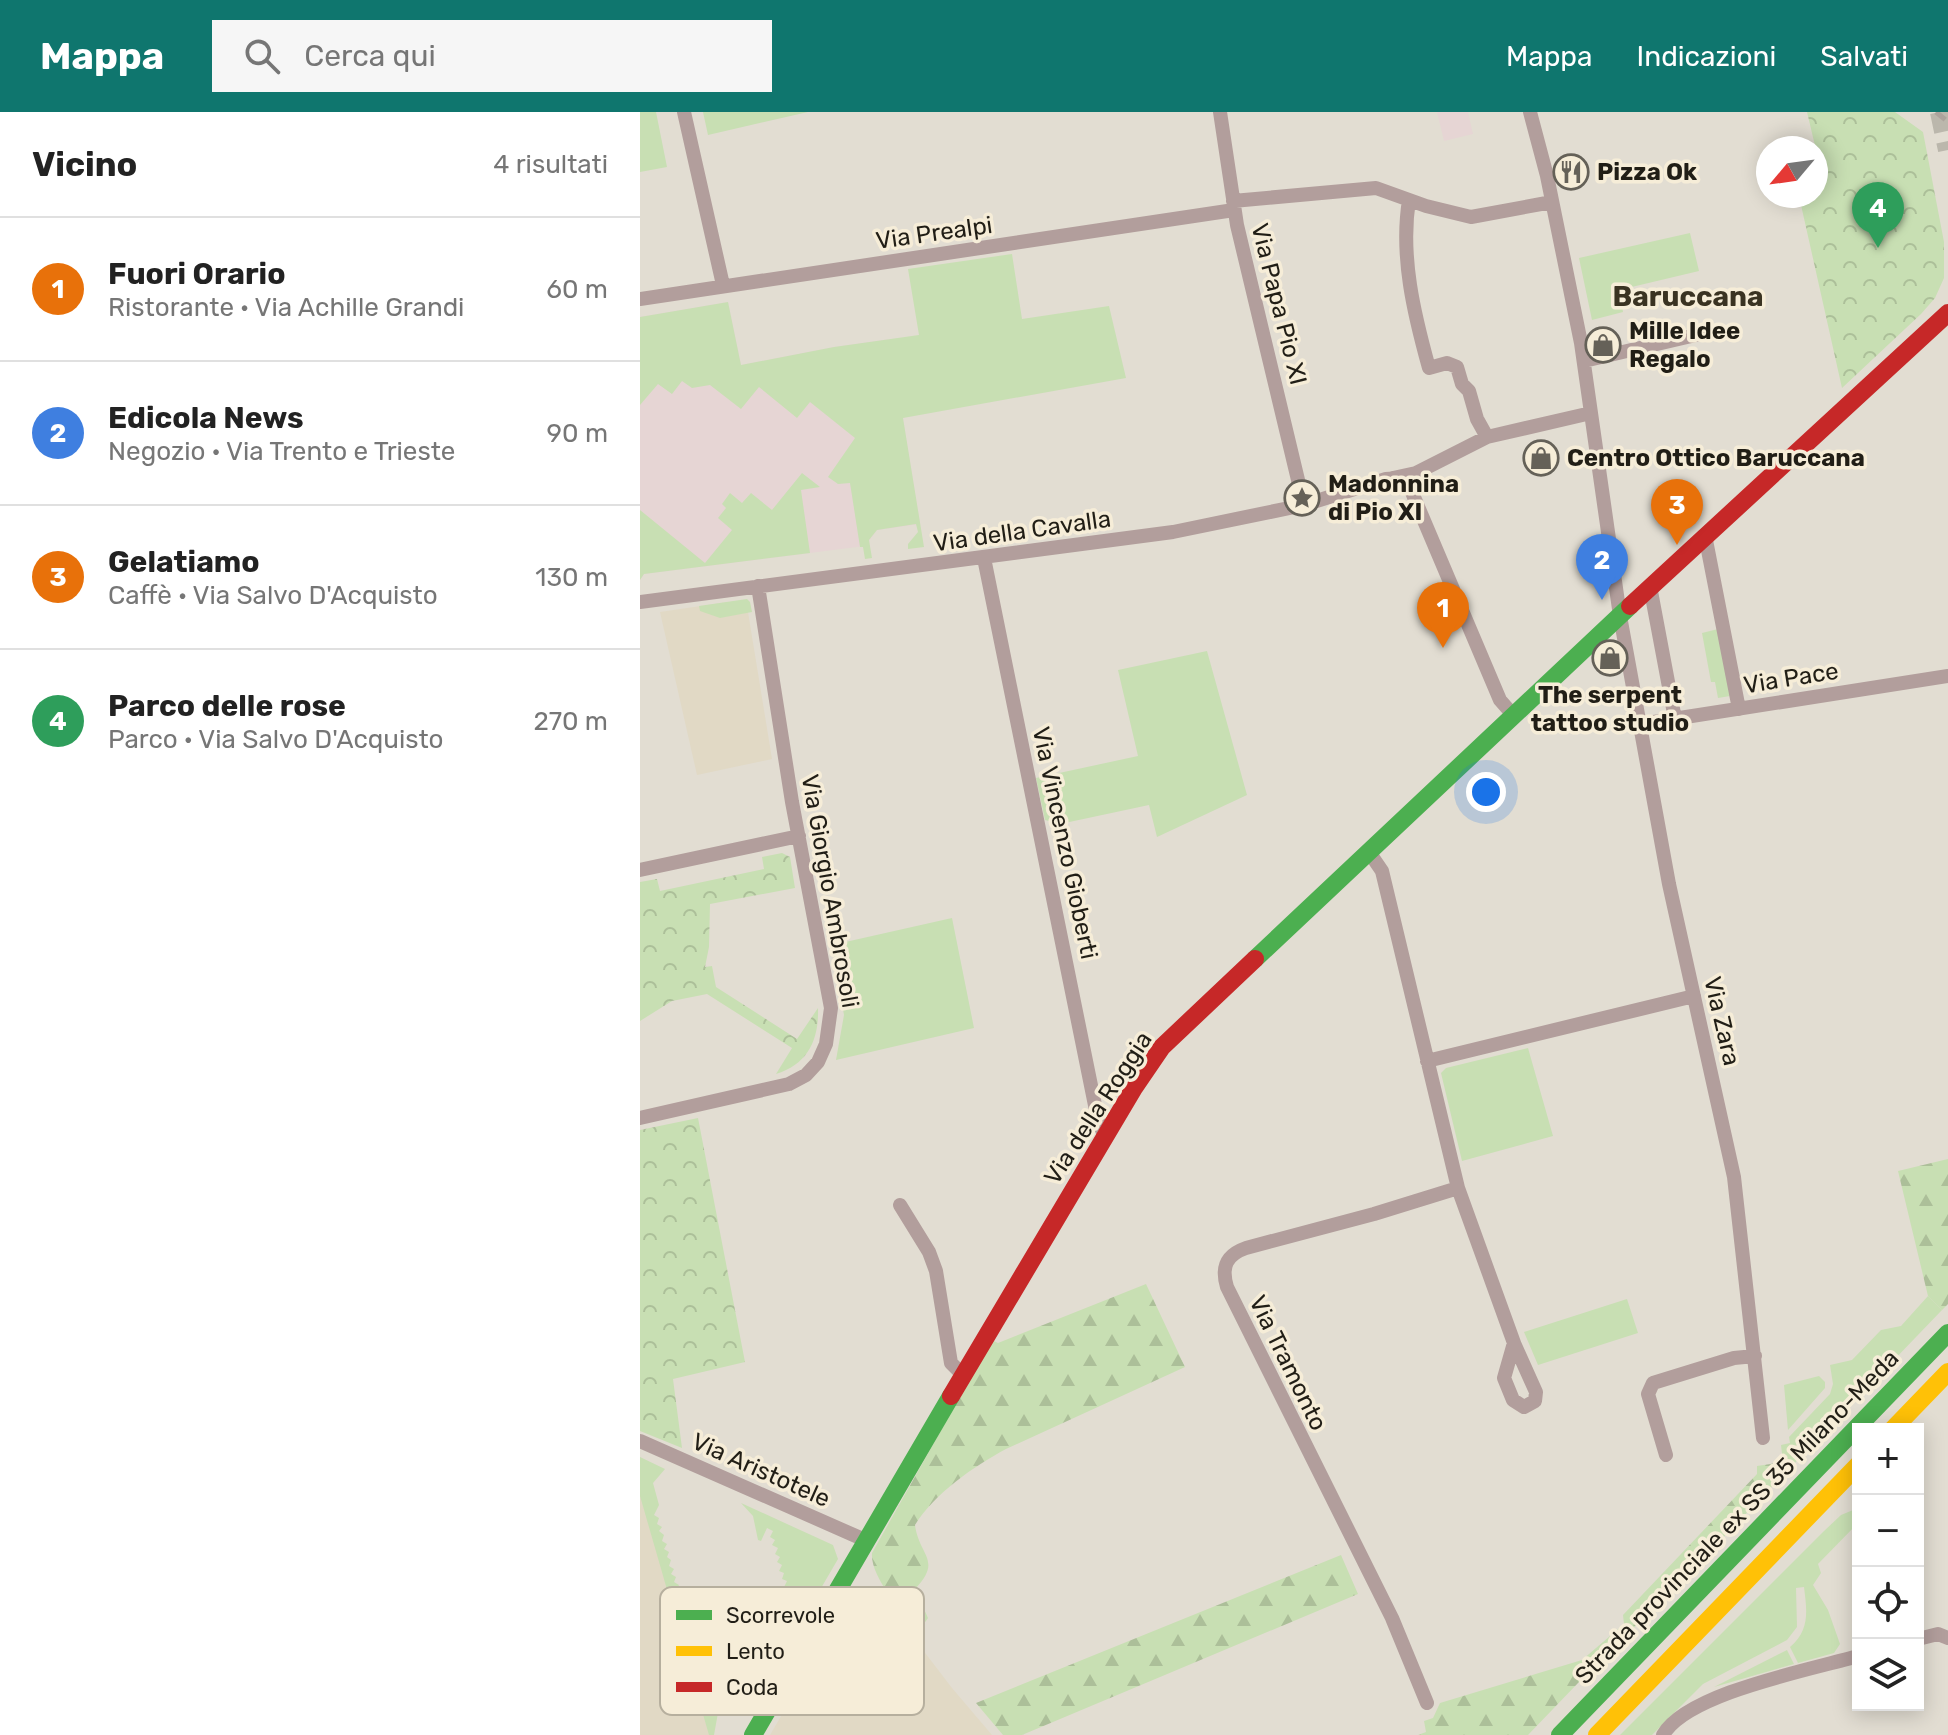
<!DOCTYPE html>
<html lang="it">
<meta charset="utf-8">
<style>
:root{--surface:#fff;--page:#f6f6f6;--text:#222;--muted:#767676;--line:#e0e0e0;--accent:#0f766e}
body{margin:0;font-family:Rubik,sans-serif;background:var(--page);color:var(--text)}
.controls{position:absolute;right:24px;bottom:24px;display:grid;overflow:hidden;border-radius:0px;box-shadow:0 4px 20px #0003}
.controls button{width:72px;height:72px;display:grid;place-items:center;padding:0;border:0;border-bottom:2px solid var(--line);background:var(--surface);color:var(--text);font:40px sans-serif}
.compass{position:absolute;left:1116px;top:24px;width:72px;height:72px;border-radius:50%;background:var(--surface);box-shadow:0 4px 20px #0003;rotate:241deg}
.you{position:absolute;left:846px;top:680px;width:28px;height:28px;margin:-20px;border:6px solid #fff;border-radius:50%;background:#1a73e8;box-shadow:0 0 0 12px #1a73e833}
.badge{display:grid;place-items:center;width:52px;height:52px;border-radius:50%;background:var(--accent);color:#fff;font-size:26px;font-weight:700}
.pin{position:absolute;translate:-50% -66px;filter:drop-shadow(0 2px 4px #0008)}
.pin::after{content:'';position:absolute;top:42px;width:28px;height:24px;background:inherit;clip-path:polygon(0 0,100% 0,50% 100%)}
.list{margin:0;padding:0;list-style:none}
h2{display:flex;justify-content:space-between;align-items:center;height:104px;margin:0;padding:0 32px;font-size:34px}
h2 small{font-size:26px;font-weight:400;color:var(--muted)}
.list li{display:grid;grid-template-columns:52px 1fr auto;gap:24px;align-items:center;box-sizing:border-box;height:144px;padding:0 32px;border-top:2px solid var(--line)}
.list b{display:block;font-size:30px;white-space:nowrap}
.list p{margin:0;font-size:26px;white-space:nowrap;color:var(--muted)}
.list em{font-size:26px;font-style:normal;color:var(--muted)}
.icon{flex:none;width:44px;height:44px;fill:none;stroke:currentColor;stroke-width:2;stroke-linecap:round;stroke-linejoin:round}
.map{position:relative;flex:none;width:1308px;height:1623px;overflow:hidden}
header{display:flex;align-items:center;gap:48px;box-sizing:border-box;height:112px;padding:0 40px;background:var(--accent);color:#fff}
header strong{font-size:38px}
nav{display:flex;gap:44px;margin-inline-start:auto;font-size:28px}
.search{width:560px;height:72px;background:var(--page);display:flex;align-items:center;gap:20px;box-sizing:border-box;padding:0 28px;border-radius:0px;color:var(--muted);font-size:30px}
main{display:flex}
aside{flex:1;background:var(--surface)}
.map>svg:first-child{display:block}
</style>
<header>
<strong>Mappa</strong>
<div class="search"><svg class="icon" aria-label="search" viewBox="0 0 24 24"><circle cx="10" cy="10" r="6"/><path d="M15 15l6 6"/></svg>Cerca qui</div>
<nav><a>Mappa</a><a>Indicazioni</a><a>Salvati</a></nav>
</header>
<main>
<aside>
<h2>Vicino<small>4 risultati</small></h2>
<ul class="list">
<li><span class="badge" style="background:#e8710a">1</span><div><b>Fuori Orario</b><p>Ristorante · Via Achille Grandi</p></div><em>60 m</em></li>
<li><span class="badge" style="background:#3f7fe0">2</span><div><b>Edicola News</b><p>Negozio · Via Trento e Trieste</p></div><em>90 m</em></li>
<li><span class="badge" style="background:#e8710a">3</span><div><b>Gelatiamo</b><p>Caffè · Via Salvo D'Acquisto</p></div><em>130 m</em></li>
<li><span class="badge" style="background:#2e9e5b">4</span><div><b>Parco delle rose</b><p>Parco · Via Salvo D'Acquisto</p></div><em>270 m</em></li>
</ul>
</aside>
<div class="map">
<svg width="1308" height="1623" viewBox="0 0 1308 1623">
<defs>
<pattern id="forest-firs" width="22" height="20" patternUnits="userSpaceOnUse" patternTransform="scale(2)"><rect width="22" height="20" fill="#c8dfb3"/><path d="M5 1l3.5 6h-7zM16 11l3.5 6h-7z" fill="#acbf99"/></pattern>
<pattern id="park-crowns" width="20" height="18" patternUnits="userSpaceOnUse" patternTransform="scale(2)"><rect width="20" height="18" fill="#c8dfb3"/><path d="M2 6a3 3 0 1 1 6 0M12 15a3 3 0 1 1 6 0" fill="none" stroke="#acbf99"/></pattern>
</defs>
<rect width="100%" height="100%" fill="#e2ddd2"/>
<path fill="#e1d9c5" d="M 88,490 L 107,494 L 132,647 L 57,663 L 20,500 Z
M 0,1373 L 72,1623 L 0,1623 Z
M 240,1482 L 312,1576 L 352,1623 L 130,1623 L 212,1483 L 237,1485 Z"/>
<path fill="#e6d5d4" d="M 797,0 L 828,0 L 833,22 L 804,29 Z
M 88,190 L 101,253 L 194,235 L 250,227 L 280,412 L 237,418 L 225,434 L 4,462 L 0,468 L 0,205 Z"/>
<path fill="#c8dfb3" d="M 0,0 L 16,0 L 27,55 L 0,60 Z
M 63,0 L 168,0 L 68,23 Z
M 1050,121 L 1059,159 L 979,178 L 983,200 L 952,208 L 939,146 Z
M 372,142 L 382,207 L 469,194 L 486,266 L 263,306 L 284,435 L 268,437 L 268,432 L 278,420 L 276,412 L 237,418 L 229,428 L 232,446 L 225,447 L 223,435 L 220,435 L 210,371 L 198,372 L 188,365 L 215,326 L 170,290 L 157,306 L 119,275 L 101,297 L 70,273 L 52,276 L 42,269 L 32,282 L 18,272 L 0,293 L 0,205 L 88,190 L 101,253 L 194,235 L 279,223 L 268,157 Z
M 162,361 L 180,375 L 161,378 L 170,441 L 4,462 L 0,468 L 0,398 L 65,451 L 92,418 L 78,406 L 86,396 L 82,392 L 90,381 L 102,391 L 111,381 L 132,398 Z
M 107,487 L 110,490 L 112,500 L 80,506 L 60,499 L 59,494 Z
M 1078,517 L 1090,584 L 1078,586 L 1075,570 L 1071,570 L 1062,521 Z
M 567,539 L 607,683 L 517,725 L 509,693 L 420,712 L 405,708 L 396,666 L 498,644 L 478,558 Z
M 312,806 L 334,916 L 196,948 L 204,903 L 192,833 Z
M 888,936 L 913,1024 L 822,1049 L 801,961 L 806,956 Z
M 1288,1184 L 1302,1198 L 1149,1357 L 1143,1350 L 1141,1333 L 1150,1331 L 1149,1325 L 1190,1282 L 1193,1272 L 1190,1253 L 1212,1248 L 1241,1218 L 1261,1214 Z
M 987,1187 L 998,1221 L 898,1253 L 884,1220 Z
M 1179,1264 L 1185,1270 L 1185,1276 L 1148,1318 L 1144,1273 Z
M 0,1345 L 25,1357 L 13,1371 L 19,1393 L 14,1403 L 19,1406 L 17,1412 L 22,1415 L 19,1419 L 24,1423 L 22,1429 L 27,1432 L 24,1437 L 29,1440 L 27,1445 L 31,1448 L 29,1454 L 34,1457 L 31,1462 L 36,1465 L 34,1470 L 39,1473 L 36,1479 L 41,1482 L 39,1487 L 43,1490 L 41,1496 L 46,1498 L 43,1503 L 48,1507 L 46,1512 L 51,1515 L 48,1520 L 53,1523 L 51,1529 L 56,1531 L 53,1537 L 58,1539 L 55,1545 L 61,1548 L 58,1554 L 63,1557 L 60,1563 L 65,1565 L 63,1571 L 68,1574 L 65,1579 L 71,1582 L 68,1589 L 79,1595 L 74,1623 L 69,1623 L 0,1384 Z
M 101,1391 L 193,1433 L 198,1447 L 145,1538 L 137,1533 L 150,1510 L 150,1503 L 145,1498 L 152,1487 L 146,1483 L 149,1478 L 144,1475 L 147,1469 L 142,1467 L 144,1461 L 139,1459 L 142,1453 L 137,1450 L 140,1445 L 135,1442 L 138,1436 L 132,1433 L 135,1428 L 130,1425 L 133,1419 L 127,1416 L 121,1429 L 118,1428 L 113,1404 Z
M 1218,1396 L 1218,1411 L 1178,1452 L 1181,1461 L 1173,1473 L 1188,1498 L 1200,1532 L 1194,1541 L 1158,1551 L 1150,1535 C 1170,1518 1167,1499 1164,1475 L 1156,1476 L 1157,1515 L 1147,1528 L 1063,1572 L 1012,1623 L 980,1623 L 1184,1419 L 1201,1403 Z
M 1147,1538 L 1154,1552 L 1074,1575 Z"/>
<path fill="url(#forest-firs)" d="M 1308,1047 L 1308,1192 L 1302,1198 L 1288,1184 L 1258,1059 Z
M 506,1172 L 545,1255 L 366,1337 C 334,1354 294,1382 275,1413 C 279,1444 303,1448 275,1477 L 288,1506 L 278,1520 C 263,1500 230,1465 232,1441 L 352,1228 L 358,1231 Z
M 1143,1350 L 1149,1357 L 1001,1511 L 989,1518 L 888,1623 L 778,1623 L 786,1620 L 784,1609 L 793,1606 L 800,1591 L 942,1548 L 984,1512 L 983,1503 L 1117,1362 L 1117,1354 Z
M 701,1443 L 718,1482 L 382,1623 L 363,1623 L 336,1591 Z"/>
<path fill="url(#park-crowns)" d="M 1167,0 L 1255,0 L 1283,20 L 1304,130 L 1304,166 L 1295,186 L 1281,202 L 1202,276 L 1159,84 L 1176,84 L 1176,60 L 1181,59 Z
M 142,741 L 150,745 L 155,776 L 70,792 L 69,835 L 65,855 L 72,854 L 76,875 L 157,927 L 178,896 C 179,928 168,952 136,962 L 152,936 L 67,882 L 32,889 L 0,909 L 0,770 L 17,767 L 20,779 L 124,757 L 122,745 Z
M 58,1006 L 105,1250 L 33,1267 L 42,1336 L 0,1319 L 0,1018 Z"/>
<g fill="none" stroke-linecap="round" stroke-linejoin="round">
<path stroke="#bbb7ac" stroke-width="20" stroke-dasharray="20 10" stroke-linecap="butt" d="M 1300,0 L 1308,38"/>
<path stroke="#b29e9c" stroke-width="14" d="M 44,0 L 83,173
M 580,0 L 597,113 L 664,393
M 890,0 L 907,64 L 941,231 L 980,504 L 1029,772 L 1094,1065 L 1123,1326
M 769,88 C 760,144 774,202 789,256 L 807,251 L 817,255 L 822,272 L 829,279 L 837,307 L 847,325 L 951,301
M 593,89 L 736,76 L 786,94 L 831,105 L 912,90
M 0,187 L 594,98
M 944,249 L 1073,219
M 753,366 L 776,361 L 847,325
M 1065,423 L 1099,597
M 344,446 L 458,1008 L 465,1025
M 1010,474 L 1035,607
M 0,490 L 533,420 L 664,393 L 746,367 C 757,366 764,369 771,378 L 860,588 L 874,604
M 1001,612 L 1308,564
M 729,740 L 742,759 L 818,1076 L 874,1231 L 864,1266 L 873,1288 L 884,1295 L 895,1289 L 896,1280 L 874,1231
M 0,758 L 159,724
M 787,949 L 1054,884
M 0,1006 L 149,972 L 166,963 L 178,950 L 186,932 L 191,896 L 152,690 L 118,474
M 260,1093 L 289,1140 L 296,1159 L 311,1251 L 323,1263
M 0,1329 L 225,1428
M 1026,1343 L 1008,1282 L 1013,1271 L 1094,1246 L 1115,1244
M 1278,1527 L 1298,1522 L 1308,1526
M 787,1591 L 752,1506 L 587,1175 C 581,1155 586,1143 606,1136 L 734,1102 L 818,1076
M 1023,1623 C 1047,1581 1170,1558 1218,1544"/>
<path stroke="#4caf50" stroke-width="18" d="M 615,847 L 990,494
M 113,1623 L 311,1284
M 920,1623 L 1308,1221"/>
<path stroke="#ffc107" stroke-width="18" d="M 1253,1317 L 1308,1260
M 957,1623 L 1218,1353"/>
<path stroke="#c62828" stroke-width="18" d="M 990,494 L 1308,201
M 311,1284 L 494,976 L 522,935 L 615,847"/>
<path stroke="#aca39c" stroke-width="5" stroke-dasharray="12 6" stroke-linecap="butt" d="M 1296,0 L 1308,10"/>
</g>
<defs>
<symbol id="restaurant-ring" viewBox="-11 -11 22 22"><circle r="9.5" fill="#f6edd8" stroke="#656158" stroke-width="1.5"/><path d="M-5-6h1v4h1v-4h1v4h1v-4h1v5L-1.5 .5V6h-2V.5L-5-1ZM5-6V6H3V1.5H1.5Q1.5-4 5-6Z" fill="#656158"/></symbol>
<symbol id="shop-ring" viewBox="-11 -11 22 22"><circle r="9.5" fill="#f6edd8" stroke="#656158" stroke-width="1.5"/><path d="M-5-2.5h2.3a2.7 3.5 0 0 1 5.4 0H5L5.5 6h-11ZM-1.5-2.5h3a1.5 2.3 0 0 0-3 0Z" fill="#656158"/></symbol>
<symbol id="sight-ring" viewBox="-11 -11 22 22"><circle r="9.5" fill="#f6edd8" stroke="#656158" stroke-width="1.5"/><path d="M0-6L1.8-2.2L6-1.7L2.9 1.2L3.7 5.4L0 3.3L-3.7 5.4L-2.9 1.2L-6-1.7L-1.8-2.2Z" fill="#656158"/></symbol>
</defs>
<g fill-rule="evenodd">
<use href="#restaurant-ring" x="911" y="40" width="40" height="40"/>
<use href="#shop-ring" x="943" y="213" width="40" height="40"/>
<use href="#shop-ring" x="881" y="326" width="40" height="40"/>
<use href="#sight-ring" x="642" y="366" width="40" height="40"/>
<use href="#shop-ring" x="950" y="526" width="40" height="40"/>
</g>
<g text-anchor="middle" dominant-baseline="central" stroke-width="7" stroke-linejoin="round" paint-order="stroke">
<g font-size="24" font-weight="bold" fill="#211e16" stroke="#f6edd8" text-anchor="start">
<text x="957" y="60">Pizza Ok</text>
<text x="989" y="219">Mille Idee<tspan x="989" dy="28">Regalo</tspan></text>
<text x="927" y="346">Centro Ottico Baruccana</text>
<text x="688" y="372">Madonnina<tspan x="688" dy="28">di Pio XI</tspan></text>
<text x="970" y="583" text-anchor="middle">The serpent<tspan x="970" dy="28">tattoo studio</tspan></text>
</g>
<g font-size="24" fill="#211e16" stroke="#f6edd8">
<text transform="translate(294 121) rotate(-8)">Via Prealpi</text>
<text transform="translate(639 192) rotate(76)">Via Papa Pio XI</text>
<text transform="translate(382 419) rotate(-8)">Via della Cavalla</text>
<text transform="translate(1151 566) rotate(-9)">Via Pace</text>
<text transform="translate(425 731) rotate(78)">Via Vincenzo Gioberti</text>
<text transform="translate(190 779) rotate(80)">Via Giorgio Ambrosoli</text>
<text transform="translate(1082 909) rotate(77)">Via Zara</text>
<text transform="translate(458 996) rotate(-57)">Via della Roggia</text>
<text transform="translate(648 1251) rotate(64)">Via Tramonto</text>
<text transform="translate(121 1358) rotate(24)">Via Aristotele</text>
<text transform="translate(1097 1405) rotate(-46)">Strada provinciale ex SS 35 Milano-Meda</text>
</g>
<g font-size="28" font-weight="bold" fill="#3a3322" stroke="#f6edd8">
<text x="1048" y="184">Baruccana</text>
</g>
</g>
<rect x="20" y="1475" width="264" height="128" rx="12" fill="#f6edd8" stroke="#b6af9e" stroke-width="2"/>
<rect x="36" y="1498" width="36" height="10" fill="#4caf50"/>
<rect x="36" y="1534" width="36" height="10" fill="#ffc107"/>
<rect x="36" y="1570" width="36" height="10" fill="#c62828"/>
<g font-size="22" fill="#211e16">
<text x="86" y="1511">Scorrevole</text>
<text x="86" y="1547">Lento</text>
<text x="86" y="1583">Coda</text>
</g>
</svg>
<div class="controls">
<button>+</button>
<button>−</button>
<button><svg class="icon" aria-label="locate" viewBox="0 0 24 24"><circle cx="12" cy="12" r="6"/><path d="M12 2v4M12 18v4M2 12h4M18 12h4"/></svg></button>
<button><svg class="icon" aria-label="layers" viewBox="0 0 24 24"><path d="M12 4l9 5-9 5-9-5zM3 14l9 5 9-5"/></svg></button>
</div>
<svg class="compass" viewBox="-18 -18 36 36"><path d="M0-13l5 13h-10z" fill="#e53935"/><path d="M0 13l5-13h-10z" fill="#767676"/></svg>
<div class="you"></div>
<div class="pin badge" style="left:803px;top:536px;background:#e8710a">1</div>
<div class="pin badge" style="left:962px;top:488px;background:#3f7fe0">2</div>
<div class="pin badge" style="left:1037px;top:433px;background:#e8710a">3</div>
<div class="pin badge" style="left:1238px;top:136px;background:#2e9e5b">4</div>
</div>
</main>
